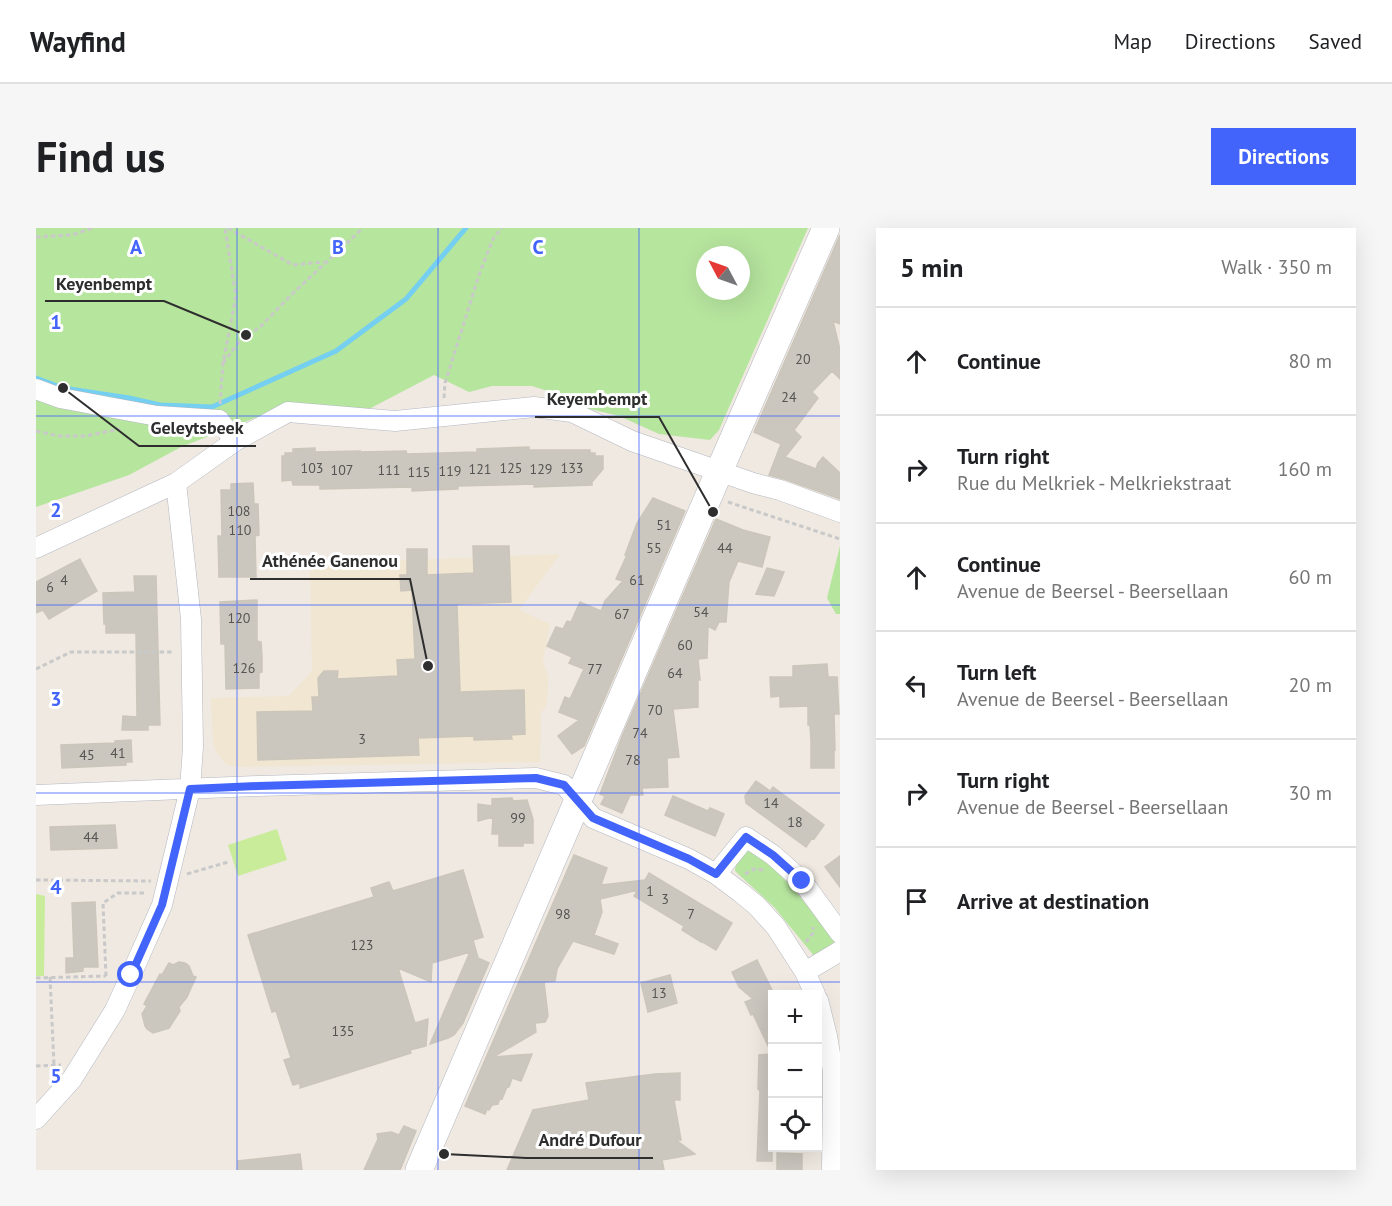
<!DOCTYPE html>
<meta charset="utf-8">
<style>
:root{--surface:#fff;--page:#f6f6f6;--text:#202124;--muted:#757577;--line:#e0e0e0;--accent:#4264fb}
body{margin:0;font-family:"PT Sans",sans-serif;background:var(--page);color:var(--text)}
.controls{position:absolute;right:18px;bottom:18px;display:grid;overflow:hidden;border-radius:0px;box-shadow:0 6px 24px #0002}
.controls button{width:54px;height:54px;display:grid;place-items:center;padding:0;border:0;border-bottom:2px solid var(--line);background:var(--surface);color:var(--text);font:30px sans-serif}
.compass{position:absolute;left:660px;top:18px;width:54px;height:54px;border-radius:50%;background:var(--surface);box-shadow:0 6px 24px #0002;rotate:311deg}
.stop{position:absolute;width:18px;height:18px;margin:-14px;border:4px solid #4264fb;border-radius:50%;background:#fff}
.stop.end{background:#4264fb;border-color:#fff;box-shadow:0 2px 6px #0008}
.list{margin:0;padding:0;list-style:none}
h2{display:flex;justify-content:space-between;align-items:center;height:78px;margin:0;padding:0 24px;font-size:26px}
h2 small{font-size:20px;font-weight:400;color:var(--muted)}
.list li{display:grid;grid-template-columns:39px 1fr auto;gap:18px;align-items:center;box-sizing:border-box;height:108px;padding:0 24px;border-top:2px solid var(--line)}
.list b{display:block;font-size:22px;white-space:nowrap}
.list p{margin:0;font-size:20px;white-space:nowrap;color:var(--muted)}
.list em{font-size:20px;font-style:normal;color:var(--muted)}
.icon{flex:none;width:33px;height:33px;fill:none;stroke:currentColor;stroke-width:2;stroke-linecap:round;stroke-linejoin:round}
.map{position:relative;flex:none;width:804px;height:942px;overflow:hidden;border-radius:0px}
header{display:flex;align-items:center;gap:36px;box-sizing:border-box;height:84px;padding:0 30px;background:var(--surface);border-bottom:2px solid var(--line)}
header strong{font-size:28px}
nav{display:flex;gap:33px;margin-inline-start:auto;font-size:21px}
.intro{display:flex;align-items:center;justify-content:space-between;box-sizing:border-box;height:144px;padding:0 36px}
h1{margin:0;font-size:42px}
.button{padding:15px 27px;border-radius:0px;background:var(--accent);color:#fff;font-size:21px;font-weight:700}
main{display:flex;gap:36px;padding:0 36px}
aside{flex:1;background:var(--surface);border-radius:0px;box-shadow:0 6px 24px #0002}
.map>svg:first-child{display:block}
</style>
<header>
<strong>Wayfind</strong>
<nav><a>Map</a><a>Directions</a><a>Saved</a></nav>
</header>
<div class="intro"><h1>Find us</h1><a class="button">Directions</a></div>
<main>
<div class="map">
<svg width="804" height="942" viewBox="0 0 804 942">
<rect width="100%" height="100%" fill="#efe9e1"/>
<path fill="#f0e6d1" d="M 524,326 L 483,382 L 514,396 L 507,432 L 512,449 L 512,463 L 510,478 L 505,485 L 504,534 L 201,539 L 191,537 L 180,524 L 177,512 L 175,470 L 253,468 L 276,443 L 274,336 Z"/>
<path fill="#b6e59e" fill-rule="evenodd" d="M 0,0 L 772,0 L 683,202 L 674,212 L 623,206 L 583,188 L 554,181 L 527,168 L 496,158 L 456,158 L 433,164 L 398,147 L 331,182 L 242,181 L 145,219 L 93,247 L 0,279 ZM 669,27 L 705,27 L 705,63 L 669,63 Z
M 804,318 L 804,386 L 800,386 L 791,370 Z
M 713,623 C 747,642 773,681 798,711 L 798,714 L 779,729 L 738,679 L 699,643 C 699,636 705,625 713,623 Z"/>
<path fill="#c9ec9a" d="M 241,601 L 251,632 L 202,648 L 192,617 Z
M 0,666 L 9,668 L 8,748 L 0,748 Z"/>
<g fill="none" stroke-linecap="round" stroke-linejoin="round">
<path stroke="#75cff0" stroke-width="5" d="M 0,150 L 27,160 L 93,170 L 124,177 L 176,179 L 300,123 L 370,71 L 430,0"/>
</g>
<path fill="#cbc7bf" stroke="#cbc5ba" stroke-width="1.5" d="M 804,7 L 804,96 L 797,93 L 804,122 L 804,151 L 796,143 L 776,164 L 782,170 L 758,202 L 765,209 L 749,229 L 780,241 L 782,235 L 787,229 L 804,245 L 804,271 L 748,251 L 733,247 L 745,216 L 718,204 Z
M 493,219 L 493,222 L 554,222 L 554,225 L 559,225 L 559,228 L 567,228 L 567,241 L 556,254 L 556,257 L 498,259 L 498,256 L 422,258 L 422,261 L 376,263 L 376,259 L 284,261 L 284,257 L 257,257 L 256,252 L 246,253 L 246,228 L 249,228 L 249,225 L 257,225 L 257,221 L 279,220 L 279,224 L 324,223 L 324,224 L 370,223 L 371,226 L 441,224 L 441,221 Z
M 217,255 L 218,276 L 222,276 L 223,307 L 219,308 L 220,349 L 183,349 L 182,308 L 186,308 L 185,262 L 195,262 L 195,256 Z
M 617,270 L 649,283 L 548,518 L 536,526 L 522,508 L 543,492 L 523,484 L 529,469 L 534,471 L 548,441 L 533,435 L 536,429 L 511,418 L 520,399 L 527,401 L 531,393 L 535,394 L 544,374 L 565,383 L 569,373 L 587,353 L 580,351 L 591,327 L 589,327 L 601,295 Z
M 680,291 L 707,302 L 734,309 L 726,339 L 702,333 L 693,354 L 690,394 L 683,394 L 679,402 L 672,398 L 671,430 L 662,431 L 664,452 L 662,452 L 662,479 L 637,481 L 643,529 L 631,530 L 632,559 L 606,560 L 607,567 L 594,567 L 586,585 L 565,576 L 569,568 L 564,566 L 587,506 Z
M 437,318 L 473,318 L 475,374 L 421,376 L 424,464 L 488,462 L 489,506 L 475,507 L 476,511 L 438,512 L 438,508 L 382,510 L 383,527 L 222,532 L 221,484 L 277,483 L 276,469 L 283,469 L 282,450 L 288,443 L 302,443 L 301,451 L 362,448 L 361,432 L 379,431 L 376,362 L 365,363 L 364,347 L 371,347 L 371,321 L 391,321 L 391,347 L 438,345 Z
M 44,331 L 61,363 L 13,391 L 7,382 L 0,385 L 0,354 Z
M 731,340 L 748,344 L 738,368 L 720,366 Z
M 98,348 L 120,348 L 124,497 L 112,497 L 112,502 L 86,502 L 87,488 L 101,489 L 100,405 L 70,405 L 70,396 L 68,396 L 67,365 L 99,364 Z
M 221,372 L 221,413 L 225,414 L 226,429 L 226,444 L 223,445 L 223,460 L 190,461 L 189,416 L 185,416 L 184,374 Z
M 791,436 L 792,449 L 801,449 L 803,486 L 798,486 L 799,522 L 798,522 L 798,540 L 775,540 L 775,513 L 774,497 L 772,497 L 772,478 L 744,479 L 744,468 L 735,469 L 734,449 L 757,449 L 757,438 Z
M 95,512 L 96,534 L 90,534 L 90,537 L 26,540 L 25,517 L 79,515 L 79,513 Z
M 720,553 L 734,563 L 737,559 L 788,597 L 778,611 L 776,610 L 770,619 L 710,575 L 709,568 Z
M 637,568 L 672,583 L 674,580 L 688,586 L 679,608 L 629,587 Z
M 476,570 L 477,573 L 491,572 L 497,591 L 497,615 L 487,615 L 487,618 L 463,618 L 463,606 L 456,606 L 457,589 L 442,593 L 442,576 L 456,578 L 456,571 Z
M 79,597 L 81,620 L 15,622 L 14,599 Z
M 538,627 L 571,640 L 565,657 L 609,652 L 613,645 L 696,695 L 680,722 L 665,713 L 665,714 L 646,702 L 648,698 L 598,668 L 602,662 L 564,671 L 566,684 L 558,707 L 582,716 L 578,726 L 537,713 L 521,741 L 519,753 L 508,754 L 512,788 L 509,794 L 499,795 L 500,804 L 457,829 L 496,826 L 485,853 L 476,850 L 473,859 L 471,859 L 466,871 L 464,870 L 462,876 L 456,877 L 453,882 L 451,881 L 449,886 L 429,878 Z
M 804,628 L 804,659 L 789,639 Z
M 427,642 L 447,709 L 437,712 L 442,730 L 453,735 L 427,795 L 418,807 L 412,810 L 394,816 L 434,724 L 396,735 L 395,754 L 362,740 L 379,795 L 392,791 L 390,818 L 374,822 L 375,825 L 264,860 L 264,855 L 257,857 L 248,832 L 255,830 L 240,783 L 236,784 L 212,707 L 338,669 L 335,660 L 353,654 L 357,663 Z
M 59,674 L 62,739 L 47,739 L 47,743 L 30,745 L 30,730 L 38,730 L 36,675 Z
M 721,732 L 736,762 L 736,826 L 717,786 L 715,787 L 709,774 L 717,771 L 703,759 L 696,744 Z
M 143,734 L 149,735 L 153,738 L 157,748 L 160,749 L 151,769 L 143,779 L 144,783 L 133,800 L 117,805 L 111,801 L 109,798 L 106,786 L 111,778 L 108,776 L 124,746 L 126,747 L 133,735 L 137,737 Z
M 634,747 L 641,775 L 612,784 L 605,755 Z
M 736,826 L 736,933 L 721,933 L 724,863 L 722,861 L 723,827 Z
M 644,845 L 644,872 L 638,872 L 645,912 L 640,912 L 659,926 L 626,932 L 628,942 L 471,942 L 497,882 L 553,872 L 550,855 L 619,846 Z
M 368,898 L 380,903 L 364,942 L 328,942 L 342,911 L 341,906 L 355,904 L 363,907 Z
M 741,925 L 766,926 L 766,942 L 741,942 Z
M 264,926 L 266,942 L 202,942 L 202,933 Z"/>
<g fill="none" stroke-linecap="round" stroke-linejoin="round">
<defs>
<path id="street" d="M 0,161 L 24,170 L 121,188 L 183,192 L 192,204 L 199,213
M 0,320 L 140,255 L 199,213 L 252,184 L 359,193 L 498,179 L 536,184 L 596,213 L 717,255 L 744,262 L 804,284
M 0,567 L 222,558 L 500,550 L 528,557 L 557,590 L 653,631 L 680,646 L 704,664 L 721,678 L 740,699 L 769,744 L 779,766
M 680,646 L 710,609 L 737,627 L 766,653 L 804,705
M 769,744 L 804,723
M 782,772 L 791,808 L 797,843 L 796,942
M 0,891 L 36,851 L 79,782 L 95,747 L 126,677 L 154,561 L 157,519 L 155,391 L 140,255"/>
<path id="secondary" d="M 383,942 L 692,223 L 790,0"/>
</defs>
<use href="#street" stroke="#b4b7c1" stroke-width="21"/>
<use href="#secondary" stroke="#b4b7c1" stroke-width="28"/>
<path stroke="#c9c9c9" stroke-width="3" stroke-dasharray="4.5 3" stroke-linecap="butt" d="M 192,0 L 257,37 L 288,34
M 0,9 L 36,7 L 57,0
M 187,135 L 204,113 L 224,99 L 255,67 L 327,0
M 408,170 L 409,155 L 444,44 L 457,11 L 466,0
M 184,176 L 187,135 L 200,68 L 189,0
M 0,203 L 23,208 L 49,208 L 84,201
M 692,274 L 804,311
M 0,441 L 35,424 L 138,424
M 151,646 L 192,634
M 709,646 L 718,641 L 728,642
M 0,652 L 115,653
M 770,714 L 777,705 L 777,699
M 70,748 L 67,675 L 82,665 L 110,665
M 14,749 L 18,837
M 0,750 L 70,748
M 0,838 L 25,837"/>
<use href="#street" stroke="#fff" stroke-width="20"/>
<use href="#secondary" stroke="#fff" stroke-width="27"/>
</g>
<g fill="none" stroke-linecap="round" stroke-linejoin="round">
<path stroke="#4264fb" stroke-width="8" d="M 95,747 L 126,677 L 154,561 L 222,558 L 500,550 L 528,557 L 557,590 L 653,631 L 680,646 L 710,609 L 737,627 L 766,653"/>
</g>
<path fill="none" stroke="#4264fb" stroke-width="1.5" stroke-opacity="0.55" d="M 201,0 L 201,942M 402,0 L 402,942M 603,0 L 603,942M 0,188 L 804,188M 0,377 L 804,377M 0,565 L 804,565M 0,754 L 804,754"/>
<g text-anchor="middle" dominant-baseline="central" stroke-width="6" stroke-linejoin="round" paint-order="stroke">
<g font-size="14" fill="#555452">
<text x="767" y="131">20</text>
<text x="753" y="169">24</text>
<text x="276" y="240">103</text>
<text x="475" y="240">125</text>
<text x="536" y="240">133</text>
<text x="444" y="241">121</text>
<text x="505" y="241">129</text>
<text x="306" y="242">107</text>
<text x="353" y="242">111</text>
<text x="414" y="243">119</text>
<text x="383" y="244">115</text>
<text x="203" y="283">108</text>
<text x="628" y="297">51</text>
<text x="204" y="302">110</text>
<text x="618" y="320">55</text>
<text x="689" y="320">44</text>
<text x="28" y="352">4</text>
<text x="601" y="352">61</text>
<text x="14" y="359">6</text>
<text x="665" y="384">54</text>
<text x="586" y="386">67</text>
<text x="203" y="390">120</text>
<text x="649" y="417">60</text>
<text x="208" y="440">126</text>
<text x="559" y="441">77</text>
<text x="639" y="445">64</text>
<text x="619" y="482">70</text>
<text x="604" y="505">74</text>
<text x="326" y="511">3</text>
<text x="82" y="525">41</text>
<text x="51" y="527">45</text>
<text x="597" y="532">78</text>
<text x="735" y="575">14</text>
<text x="482" y="590">99</text>
<text x="759" y="594">18</text>
<text x="55" y="609">44</text>
<text x="614" y="663">1</text>
<text x="629" y="671">3</text>
<text x="527" y="686">98</text>
<text x="655" y="686">7</text>
<text x="326" y="717">123</text>
<text x="623" y="765">13</text>
<text x="307" y="803">135</text>
</g>
</g>
<g font-size="20" text-anchor="middle" font-weight="bold" fill="#4264fb" stroke="#fff" stroke-width="6" stroke-linejoin="round" paint-order="stroke">
<text x="100" y="26">A</text>
<text x="302" y="26">B</text>
<text x="502" y="26">C</text>
<text x="20" y="101">1</text>
<text x="20" y="289">2</text>
<text x="20" y="478">3</text>
<text x="20" y="666">4</text>
<text x="20" y="855">5</text>
</g>
<path fill="none" stroke="#2e2e2e" stroke-width="2" d="M210 107L128 73H9M677 284L623 189H499M27 160L103 218H220M392 438L374 351H214M408 926L490 930H617"/>
<g fill="#2e2e2e" stroke="#fff" stroke-width="2">
<circle cx="210" cy="107" r="6"/>
<circle cx="677" cy="284" r="6"/>
<circle cx="27" cy="160" r="6"/>
<circle cx="392" cy="438" r="6"/>
<circle cx="408" cy="926" r="6"/>
</g>
<g font-size="18" text-anchor="middle" font-weight="bold" fill="#2e2e2e" stroke="#fff" stroke-width="6" stroke-linejoin="round" paint-order="stroke">
<text x="68" y="62">Keyenbempt</text>
<text x="561" y="177">Keyembempt</text>
<text x="161" y="206">Geleytsbeek</text>
<text x="294" y="339">Athénée Ganenou</text>
<text x="554" y="918">André Dufour</text>
</g>
</svg>
<div class="controls">
<button>+</button>
<button>−</button>
<button><svg class="icon" aria-label="locate" viewBox="0 0 24 24"><circle cx="12" cy="12" r="6"/><path d="M12 2v4M12 18v4M2 12h4M18 12h4"/></svg></button>
</div>
<svg class="compass" viewBox="-18 -18 36 36"><path d="M0-13l5 13h-10z" fill="#e53935"/><path d="M0 13l5-13h-10z" fill="#757577"/></svg>
<div class="stop" style="left:95px;top:747px"></div>
<div class="stop end" style="left:766px;top:653px"></div>
</div>
<aside>
<h2>5 min<small>Walk · 350 m</small></h2>
<ul class="list">
<li><svg class="icon" aria-label="ahead" viewBox="0 0 24 24"><path d="M12 20V5M6 11l6-6 6 6"/></svg><div><b>Continue</b></div><em>80 m</em></li>
<li><svg class="icon" aria-label="right" viewBox="0 0 24 24"><path d="M7 20v-9h11M14 6l5 5-5 5"/></svg><div><b>Turn right</b><p>Rue du Melkriek - Melkriekstraat</p></div><em>160 m</em></li>
<li><svg class="icon" aria-label="ahead" viewBox="0 0 24 24"><path d="M12 20V5M6 11l6-6 6 6"/></svg><div><b>Continue</b><p>Avenue de Beersel - Beersellaan</p></div><em>60 m</em></li>
<li><svg class="icon" aria-label="left" viewBox="0 0 24 24"><path d="M17 20v-9H6M10 6l-5 5 5 5"/></svg><div><b>Turn left</b><p>Avenue de Beersel - Beersellaan</p></div><em>20 m</em></li>
<li><svg class="icon" aria-label="right" viewBox="0 0 24 24"><path d="M7 20v-9h11M14 6l5 5-5 5"/></svg><div><b>Turn right</b><p>Avenue de Beersel - Beersellaan</p></div><em>30 m</em></li>
<li><svg class="icon" aria-label="arrive" viewBox="0 0 24 24"><path d="M6 21V4h12l-3 4 3 4H6"/></svg><div><b>Arrive at destination</b></div></li>
</ul>
</aside>
</main>
